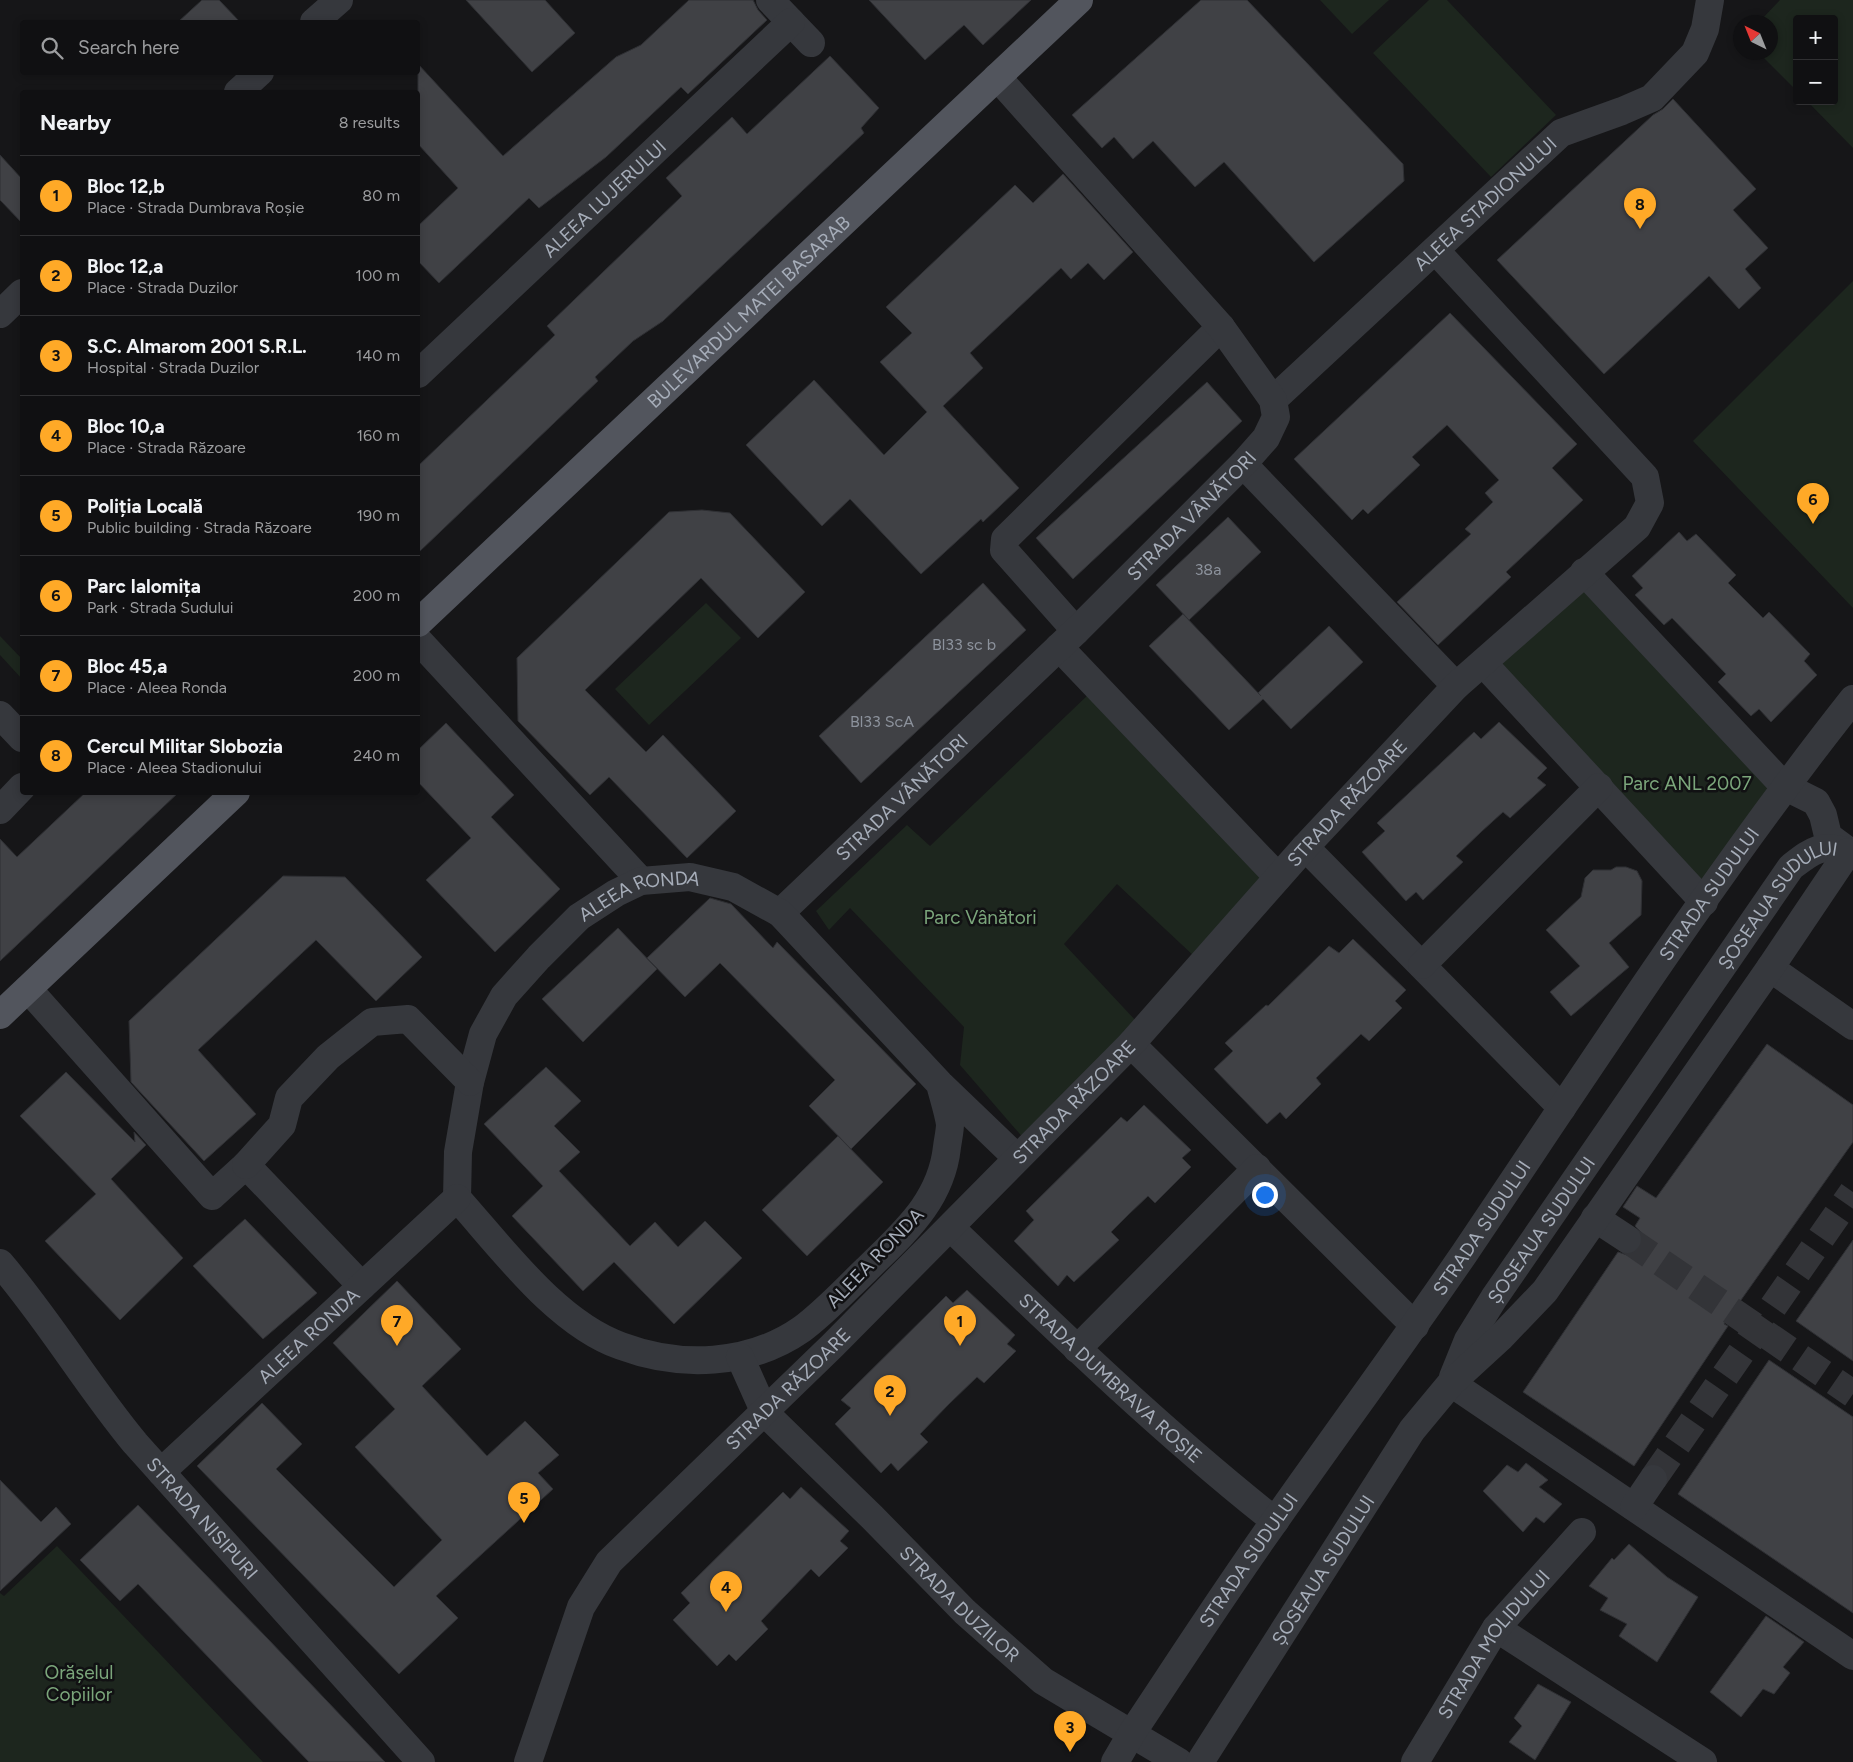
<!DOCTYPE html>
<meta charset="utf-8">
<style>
:root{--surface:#101012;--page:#1e1e20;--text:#f1f3f6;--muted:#9c9d9f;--line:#303032;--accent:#ffa927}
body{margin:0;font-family:Figtree,sans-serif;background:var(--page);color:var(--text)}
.controls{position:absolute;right:15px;top:15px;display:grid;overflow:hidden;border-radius:5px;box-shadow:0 2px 8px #0003}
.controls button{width:45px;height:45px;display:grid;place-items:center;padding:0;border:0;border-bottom:1px solid var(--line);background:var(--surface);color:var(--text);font:25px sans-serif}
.compass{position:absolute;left:1733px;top:15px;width:45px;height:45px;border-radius:50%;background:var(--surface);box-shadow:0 2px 8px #0003;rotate:317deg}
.you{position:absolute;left:1264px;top:1194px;width:18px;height:18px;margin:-12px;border:4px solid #fff;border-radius:50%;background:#1a73e8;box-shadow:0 0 0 8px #1a73e833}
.badge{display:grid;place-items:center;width:32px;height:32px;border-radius:50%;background:var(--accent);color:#111;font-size:16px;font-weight:700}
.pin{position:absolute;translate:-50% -41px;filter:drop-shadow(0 1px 2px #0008)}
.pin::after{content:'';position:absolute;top:26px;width:18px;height:15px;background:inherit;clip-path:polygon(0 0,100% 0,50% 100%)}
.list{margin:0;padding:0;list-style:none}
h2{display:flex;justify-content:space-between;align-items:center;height:65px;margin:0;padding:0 20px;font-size:21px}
h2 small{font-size:16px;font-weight:400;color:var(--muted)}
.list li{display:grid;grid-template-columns:32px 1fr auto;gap:15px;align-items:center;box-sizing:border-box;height:80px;padding:0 20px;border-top:1px solid var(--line)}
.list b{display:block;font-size:19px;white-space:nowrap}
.list p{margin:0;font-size:16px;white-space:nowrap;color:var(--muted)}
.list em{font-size:16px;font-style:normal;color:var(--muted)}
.icon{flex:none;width:28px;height:28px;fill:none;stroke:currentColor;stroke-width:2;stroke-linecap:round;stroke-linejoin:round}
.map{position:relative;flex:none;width:1853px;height:1762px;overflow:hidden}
.search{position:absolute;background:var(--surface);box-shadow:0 2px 8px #0003;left:20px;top:20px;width:400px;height:55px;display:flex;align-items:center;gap:12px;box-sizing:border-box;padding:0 18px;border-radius:5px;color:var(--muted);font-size:19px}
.panel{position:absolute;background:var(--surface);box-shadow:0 2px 8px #0003;left:20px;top:90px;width:400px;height:705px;border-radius:5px}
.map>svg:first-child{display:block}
</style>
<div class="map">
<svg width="1853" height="1762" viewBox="0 0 1853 1762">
<rect width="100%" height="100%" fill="#161618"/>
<path fill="#1d261e" d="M 1320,0 L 1389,0 L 1352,34 Z
M 1429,0 L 1447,0 L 1556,115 L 1491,177 L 1373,53 Z
M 1780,0 L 1853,0 L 1853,148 L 1807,101 L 1834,101 L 1834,19 L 1797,19 L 1797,91 L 1759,53 L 1770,52 L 1770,22 L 1759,22 Z
M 1853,281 L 1853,608 L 1693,441 Z
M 1584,572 L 1784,786 L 1704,902 L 1483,663 Z
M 706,603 L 741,638 L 649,725 L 615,689 Z
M 0,636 L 22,659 L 22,679 L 0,655 Z
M 1090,693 L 1271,879 L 1196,958 L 1117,884 L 1064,944 L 1137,1022 L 1025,1140 L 960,1065 L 964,1027 L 850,908 L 829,930 L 816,911 L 907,825 L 930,846 Z
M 57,1546 L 263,1762 L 0,1762 L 0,1593 L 4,1596 Z"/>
<path fill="#404145" stroke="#2f3034" d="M 202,0 L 219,0 L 240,22 L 178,22 Z
M 466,0 L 545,0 L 575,33 L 532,72 Z
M 689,0 L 753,0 L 758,10 L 767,20 L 688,94 L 681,87 L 606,157 L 539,208 L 529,198 L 439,283 L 418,261 L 418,226 L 458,188 L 418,144 L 418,64 L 503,156 L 616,57 L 641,45 Z
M 869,0 L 1031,0 L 983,45 L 964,25 L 925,60 Z
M 1201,0 L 1247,0 L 1403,164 L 1404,181 L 1314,262 L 1224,162 L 1195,187 L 1153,141 L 1133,159 L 1114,137 L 1102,148 L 1072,115 Z
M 830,56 L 879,108 L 861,128 L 864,133 L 663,321 L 633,341 L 595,377 L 598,381 L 418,553 L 418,466 L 555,335 L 547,326 L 682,196 L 666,178 L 732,117 L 747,134 Z
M 1673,99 L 1756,189 L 1733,210 L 1768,248 L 1745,269 L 1761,288 L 1739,309 L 1709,276 L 1604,374 L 1497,260 L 1653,115 L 1663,109 Z
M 0,155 L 22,179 L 22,223 L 0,200 Z
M 1063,174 L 1133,252 L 1104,280 L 1088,263 L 1071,279 L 1061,268 L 970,353 L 983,368 L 943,406 L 1019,488 L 983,522 L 981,519 L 921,574 L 850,499 L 822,526 L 746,445 L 814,380 L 884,455 L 927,412 L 880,362 L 912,333 L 886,307 L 1015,185 L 1033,203 Z
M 1450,313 L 1577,444 L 1552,468 L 1583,500 L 1506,572 L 1511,577 L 1438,645 L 1397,602 L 1471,534 L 1465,529 L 1493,502 L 1485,493 L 1499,480 L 1447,425 L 1412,457 L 1420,465 L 1368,514 L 1363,509 L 1352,520 L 1294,459 Z
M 1207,382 L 1242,421 L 1073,579 L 1036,538 Z
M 702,510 L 730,513 L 805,592 L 758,638 L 701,578 L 585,690 L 646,752 L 663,735 L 736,811 L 687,858 L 609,777 L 590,795 L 518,721 L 517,658 L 669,512 Z
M 1228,517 L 1261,552 L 1189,620 L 1156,585 Z
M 1679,532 L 1687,541 L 1696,534 L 1736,575 L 1728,583 L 1763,618 L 1769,612 L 1810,654 L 1804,661 L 1817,675 L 1771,722 L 1759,709 L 1751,716 L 1718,682 L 1726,674 L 1672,618 L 1664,625 L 1635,595 L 1643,588 L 1632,576 Z
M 983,583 L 1026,630 L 861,783 L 819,736 Z
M 1183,614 L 1261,696 L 1258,693 L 1329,626 L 1363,662 L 1291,729 L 1263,699 L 1229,730 L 1149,646 Z
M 1499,722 L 1547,768 L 1537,778 L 1546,785 L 1510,818 L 1503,812 L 1481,832 L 1456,856 L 1463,862 L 1423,900 L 1416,892 L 1406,901 L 1362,852 L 1385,831 L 1377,823 L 1474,732 L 1481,739 Z
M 446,723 L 514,795 L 491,817 L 560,889 L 495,952 L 426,880 L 471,838 L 418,782 L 418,750 Z
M 86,792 L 179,792 L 0,961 L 0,839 L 17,857 Z
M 1616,867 L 1626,867 L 1637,871 L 1642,881 L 1641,915 L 1609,943 L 1629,967 L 1571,1016 L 1550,992 L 1580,966 L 1546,930 L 1581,897 L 1585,878 L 1593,870 L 1611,870 Z
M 283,876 L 345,877 L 422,957 L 376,1001 L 316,940 L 198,1050 L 256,1114 L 204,1161 L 131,1082 L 129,1021 Z
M 710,898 L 731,904 L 773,948 L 777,942 L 916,1084 L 851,1149 L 809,1106 L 835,1080 L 720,963 L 685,997 L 647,958 Z
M 618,928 L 657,969 L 583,1042 L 542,999 Z
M 1353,939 L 1406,990 L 1395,1001 L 1402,1008 L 1369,1041 L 1361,1034 L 1316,1078 L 1321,1084 L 1286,1119 L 1280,1112 L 1267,1124 L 1214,1069 L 1233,1051 L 1225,1043 L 1266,1005 L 1268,1006 L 1329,946 L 1339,953 Z
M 1767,1044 L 1853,1105 L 1853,1142 L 1724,1324 L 1728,1326 L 1634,1466 L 1523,1392 L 1618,1252 L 1627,1255 L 1634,1253 L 1640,1247 L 1643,1240 L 1641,1232 L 1635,1226 L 1640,1218 L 1623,1207 L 1637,1186 L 1656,1198 Z
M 546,1067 L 581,1101 L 554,1126 L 580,1152 L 559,1171 L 630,1246 L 655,1222 L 678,1247 L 705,1221 L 742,1258 L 674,1324 L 614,1262 L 583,1291 L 512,1216 L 543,1186 L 484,1124 Z
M 66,1072 L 135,1142 L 134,1132 L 146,1145 L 111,1179 L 183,1258 L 120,1320 L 45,1241 L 96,1194 L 20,1116 Z
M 1144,1105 L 1191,1150 L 1182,1158 L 1191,1167 L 1155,1203 L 1148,1196 L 1128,1215 L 1111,1232 L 1119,1240 L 1074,1282 L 1067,1275 L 1058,1286 L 1014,1241 L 1034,1220 L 1026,1211 L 1121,1117 L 1127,1122 Z
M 838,1136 L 883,1182 L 807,1256 L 762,1210 Z
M 245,1219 L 317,1293 L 263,1339 L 193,1266 Z
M 1853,1240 L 1853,1361 L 1796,1321 Z
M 397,1281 L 461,1349 L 422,1386 L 487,1456 L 525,1421 L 559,1455 L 538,1473 L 553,1489 L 436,1596 L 458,1618 L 399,1674 L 197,1466 L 262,1403 L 302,1444 L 276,1469 L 394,1587 L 442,1540 L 355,1447 L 395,1409 L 333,1343 Z
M 967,1290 L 1015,1335 L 1007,1344 L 1016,1351 L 984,1383 L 977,1377 L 949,1404 L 920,1434 L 928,1442 L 898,1471 L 891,1463 L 881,1473 L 835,1424 L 851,1408 L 841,1400 L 946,1296 L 953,1303 Z
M 1769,1360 L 1853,1417 L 1853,1613 L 1678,1494 Z
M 1526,1463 L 1548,1480 L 1539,1487 L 1562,1504 L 1544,1523 L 1536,1517 L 1523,1532 L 1483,1491 L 1507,1465 L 1518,1472 Z
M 0,1480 L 41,1522 L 56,1507 L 71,1524 L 0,1591 Z
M 801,1487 L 849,1531 L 840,1541 L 848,1548 L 819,1577 L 811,1569 L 761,1621 L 768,1629 L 736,1661 L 729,1654 L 717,1666 L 673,1620 L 690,1603 L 681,1593 L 783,1492 L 790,1499 Z
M 138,1505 L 268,1639 L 385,1762 L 309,1762 L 138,1584 L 120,1601 L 80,1560 Z
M 1629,1544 L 1667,1577 L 1698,1597 L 1657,1662 L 1619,1636 L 1627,1624 L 1600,1610 L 1608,1598 L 1589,1586 L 1612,1558 L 1614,1560 Z
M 1766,1616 L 1804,1642 L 1783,1667 L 1790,1673 L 1774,1694 L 1763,1689 L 1741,1717 L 1710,1692 Z
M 1538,1684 L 1571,1702 L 1535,1760 L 1509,1742 L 1522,1726 L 1514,1718 Z"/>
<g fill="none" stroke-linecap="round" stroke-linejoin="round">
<path stroke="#333438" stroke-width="28" stroke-dasharray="28 14" stroke-linecap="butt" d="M 1627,1239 L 1853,1394
M 1653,1479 L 1853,1192"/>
<g stroke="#36383d" stroke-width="28">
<path d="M 770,0 L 811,43"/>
<path d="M 314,22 L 339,0"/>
<path d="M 238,92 L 260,72"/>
<path d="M 0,314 L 22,293"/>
<path id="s1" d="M 418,374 L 791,22"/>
<path id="s2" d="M 1273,400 L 1561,133 L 1622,111 L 1652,98 L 1695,53 L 1705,29 L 1710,0"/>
<path d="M 1243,464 L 1456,686"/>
<path d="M 1584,572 L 1784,786 L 1816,802 L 1823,815 L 1828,836 L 1851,853"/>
<path d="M 1076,631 L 1004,550 L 1005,539 L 1221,327"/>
<path d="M 418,640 L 641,881"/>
<path d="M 1059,647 L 1278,877"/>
<path d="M 1483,663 L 1704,902"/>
<path d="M 0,715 L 22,738"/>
<path d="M 0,810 L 22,787"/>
<path d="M 1305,847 L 1562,1108"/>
<path id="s3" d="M 780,913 L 1076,631 L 1243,464 L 1266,438 L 1276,417 L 1273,400 L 1221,327 L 997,77"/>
<path d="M 1422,965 L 1599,787"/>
<path d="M 1770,968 L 1853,1026"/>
<path d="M 28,989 L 212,1196 L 246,1165 L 362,1286"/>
<path d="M 1131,1044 L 1415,1326"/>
<path id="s4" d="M 940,1084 C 943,1096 948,1111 950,1124 C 950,1131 948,1139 947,1147 C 941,1202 903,1233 866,1270 C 845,1290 825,1312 802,1329 C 749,1366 680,1368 621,1346 C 556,1323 502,1248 457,1198 L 458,1152 L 470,1082 L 483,1034 L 504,996 L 539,957 L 579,917 L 616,893 L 641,881 L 690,877 L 733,887 L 780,913 L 940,1084 L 1017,1158"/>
<path d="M 246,1165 L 282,1125 L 289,1098 L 328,1057 L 372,1022 L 408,1019 L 470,1082"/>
<path d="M 1595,1218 L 1627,1239"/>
<path id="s5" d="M 951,1228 C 1056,1329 1160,1430 1275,1521"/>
<path id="s6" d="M 0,1263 C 49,1320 87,1385 135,1443 L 421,1762"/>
<path d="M 1077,1349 L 1257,1168"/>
<path id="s7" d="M 740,1357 L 765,1413 L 872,1517 L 965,1612 L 1043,1681 L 1179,1762"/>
<path id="s8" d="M 1453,1377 L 1468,1340 L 1494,1298 L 1791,867 C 1813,850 1821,843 1848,852"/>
<path d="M 1451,1383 L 1853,1656"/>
<path id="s9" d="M 161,1472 L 457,1198"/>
<path d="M 1634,1507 L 1653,1479"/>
<path d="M 1496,1628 L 1703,1762"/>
<path id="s10" d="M 528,1762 L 581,1607 L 609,1562 L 832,1346 L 1131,1044 L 1305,847 L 1456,686 L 1637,527 L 1650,503 L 1645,477 L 1436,251"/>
<path id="s11" d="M 1115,1762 L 1132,1733 C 1180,1661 1227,1588 1277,1518 C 1339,1430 1403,1343 1464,1254 C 1590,1067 1713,876 1853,699"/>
<path id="s12" d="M 1200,1762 L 1412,1430 L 1451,1383 L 1500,1338 L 1545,1291 L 1770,968 L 1848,852"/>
<path id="s13" d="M 1415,1762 L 1496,1628 L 1582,1532"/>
</g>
<g stroke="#52555d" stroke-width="28">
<path id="s14" d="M 418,623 L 1079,0"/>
<path d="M 0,1015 L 236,792"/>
</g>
</g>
<g text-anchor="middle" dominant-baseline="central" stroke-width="5" stroke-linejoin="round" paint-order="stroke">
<g font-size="16" fill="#8c929c">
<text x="1208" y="569">38a</text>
<text x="964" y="644">Bl33 sc b</text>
<text x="882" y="721">Bl33 ScA</text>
</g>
<g font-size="19" fill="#a6adb9" stroke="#111113">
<text stroke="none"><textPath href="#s1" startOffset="256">ALEEA LUJERULUI</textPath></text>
<text stroke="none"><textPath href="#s2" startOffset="289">ALEEA STADIONULUI</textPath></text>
<text stroke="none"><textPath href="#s14" startOffset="454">BULEVARDUL MATEI BASARAB</textPath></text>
<text stroke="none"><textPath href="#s3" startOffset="572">STRADA VÂNĂTORI</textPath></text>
<text stroke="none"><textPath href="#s3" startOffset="168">STRADA VÂNĂTORI</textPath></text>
<text stroke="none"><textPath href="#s10" startOffset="1276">STRADA RĂZOARE</textPath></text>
<text stroke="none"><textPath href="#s11" startOffset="1052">STRADA SUDULUI</textPath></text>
<text stroke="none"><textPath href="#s4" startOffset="1100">ALEEA RONDA</textPath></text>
<text stroke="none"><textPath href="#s8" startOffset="578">ȘOSEAUA SUDULUI</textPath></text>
<text stroke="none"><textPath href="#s10" startOffset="871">STRADA RĂZOARE</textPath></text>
<text stroke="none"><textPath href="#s11" startOffset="648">STRADA SUDULUI</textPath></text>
<text stroke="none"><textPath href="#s8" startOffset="172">ȘOSEAUA SUDULUI</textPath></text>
<text transform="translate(875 1258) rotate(-46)">ALEEA RONDA</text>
<text stroke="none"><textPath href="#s9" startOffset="201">ALEEA RONDA</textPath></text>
<text stroke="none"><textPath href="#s5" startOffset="219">STRADA DUMBRAVA ROȘIE</textPath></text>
<text stroke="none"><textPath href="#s10" startOffset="466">STRADA RĂZOARE</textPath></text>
<text stroke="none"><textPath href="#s6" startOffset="326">STRADA NISIPURI</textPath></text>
<text stroke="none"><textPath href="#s11" startOffset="242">STRADA SUDULUI</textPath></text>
<text stroke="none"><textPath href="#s12" startOffset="228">ȘOSEAUA SUDULUI</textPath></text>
<text stroke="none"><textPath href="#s7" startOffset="334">STRADA DUZILOR</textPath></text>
<text stroke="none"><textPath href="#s13" startOffset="142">STRADA MOLIDULUI</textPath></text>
</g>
<g font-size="19" fill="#7ba67b" stroke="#111113">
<text x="1687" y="783">Parc ANL 2007</text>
<text x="980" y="917">Parc Vânători</text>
<text x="79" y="1672">Orășelul<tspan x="79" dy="22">Copiilor</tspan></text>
</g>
</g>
</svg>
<div class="controls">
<button>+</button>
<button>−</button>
</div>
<svg class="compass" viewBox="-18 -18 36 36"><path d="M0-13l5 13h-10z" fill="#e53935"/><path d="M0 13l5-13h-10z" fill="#9c9d9f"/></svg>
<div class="you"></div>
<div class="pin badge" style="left:960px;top:1346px">1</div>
<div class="pin badge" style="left:890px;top:1416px">2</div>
<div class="pin badge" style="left:1070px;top:1752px">3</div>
<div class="pin badge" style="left:726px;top:1612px">4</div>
<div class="pin badge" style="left:524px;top:1523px">5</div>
<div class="pin badge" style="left:1813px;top:524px">6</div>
<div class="pin badge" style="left:397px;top:1346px">7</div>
<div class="pin badge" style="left:1640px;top:229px">8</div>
<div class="search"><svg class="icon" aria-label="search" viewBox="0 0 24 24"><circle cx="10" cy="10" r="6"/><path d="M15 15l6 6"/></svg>Search here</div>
<section class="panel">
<h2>Nearby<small>8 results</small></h2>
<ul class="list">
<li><span class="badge">1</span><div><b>Bloc 12,b</b><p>Place · Strada Dumbrava Roșie</p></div><em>80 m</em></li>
<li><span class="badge">2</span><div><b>Bloc 12,a</b><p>Place · Strada Duzilor</p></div><em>100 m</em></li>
<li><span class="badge">3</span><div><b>S.C. Almarom 2001 S.R.L.</b><p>Hospital · Strada Duzilor</p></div><em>140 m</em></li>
<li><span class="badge">4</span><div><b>Bloc 10,a</b><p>Place · Strada Răzoare</p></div><em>160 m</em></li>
<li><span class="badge">5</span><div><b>Poliția Locală</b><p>Public building · Strada Răzoare</p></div><em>190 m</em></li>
<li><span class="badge">6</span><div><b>Parc Ialomița</b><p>Park · Strada Sudului</p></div><em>200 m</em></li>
<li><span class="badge">7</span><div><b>Bloc 45,a</b><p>Place · Aleea Ronda</p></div><em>200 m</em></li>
<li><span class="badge">8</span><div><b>Cercul Militar Slobozia</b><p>Place · Aleea Stadionului</p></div><em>240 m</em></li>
</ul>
</section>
</div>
